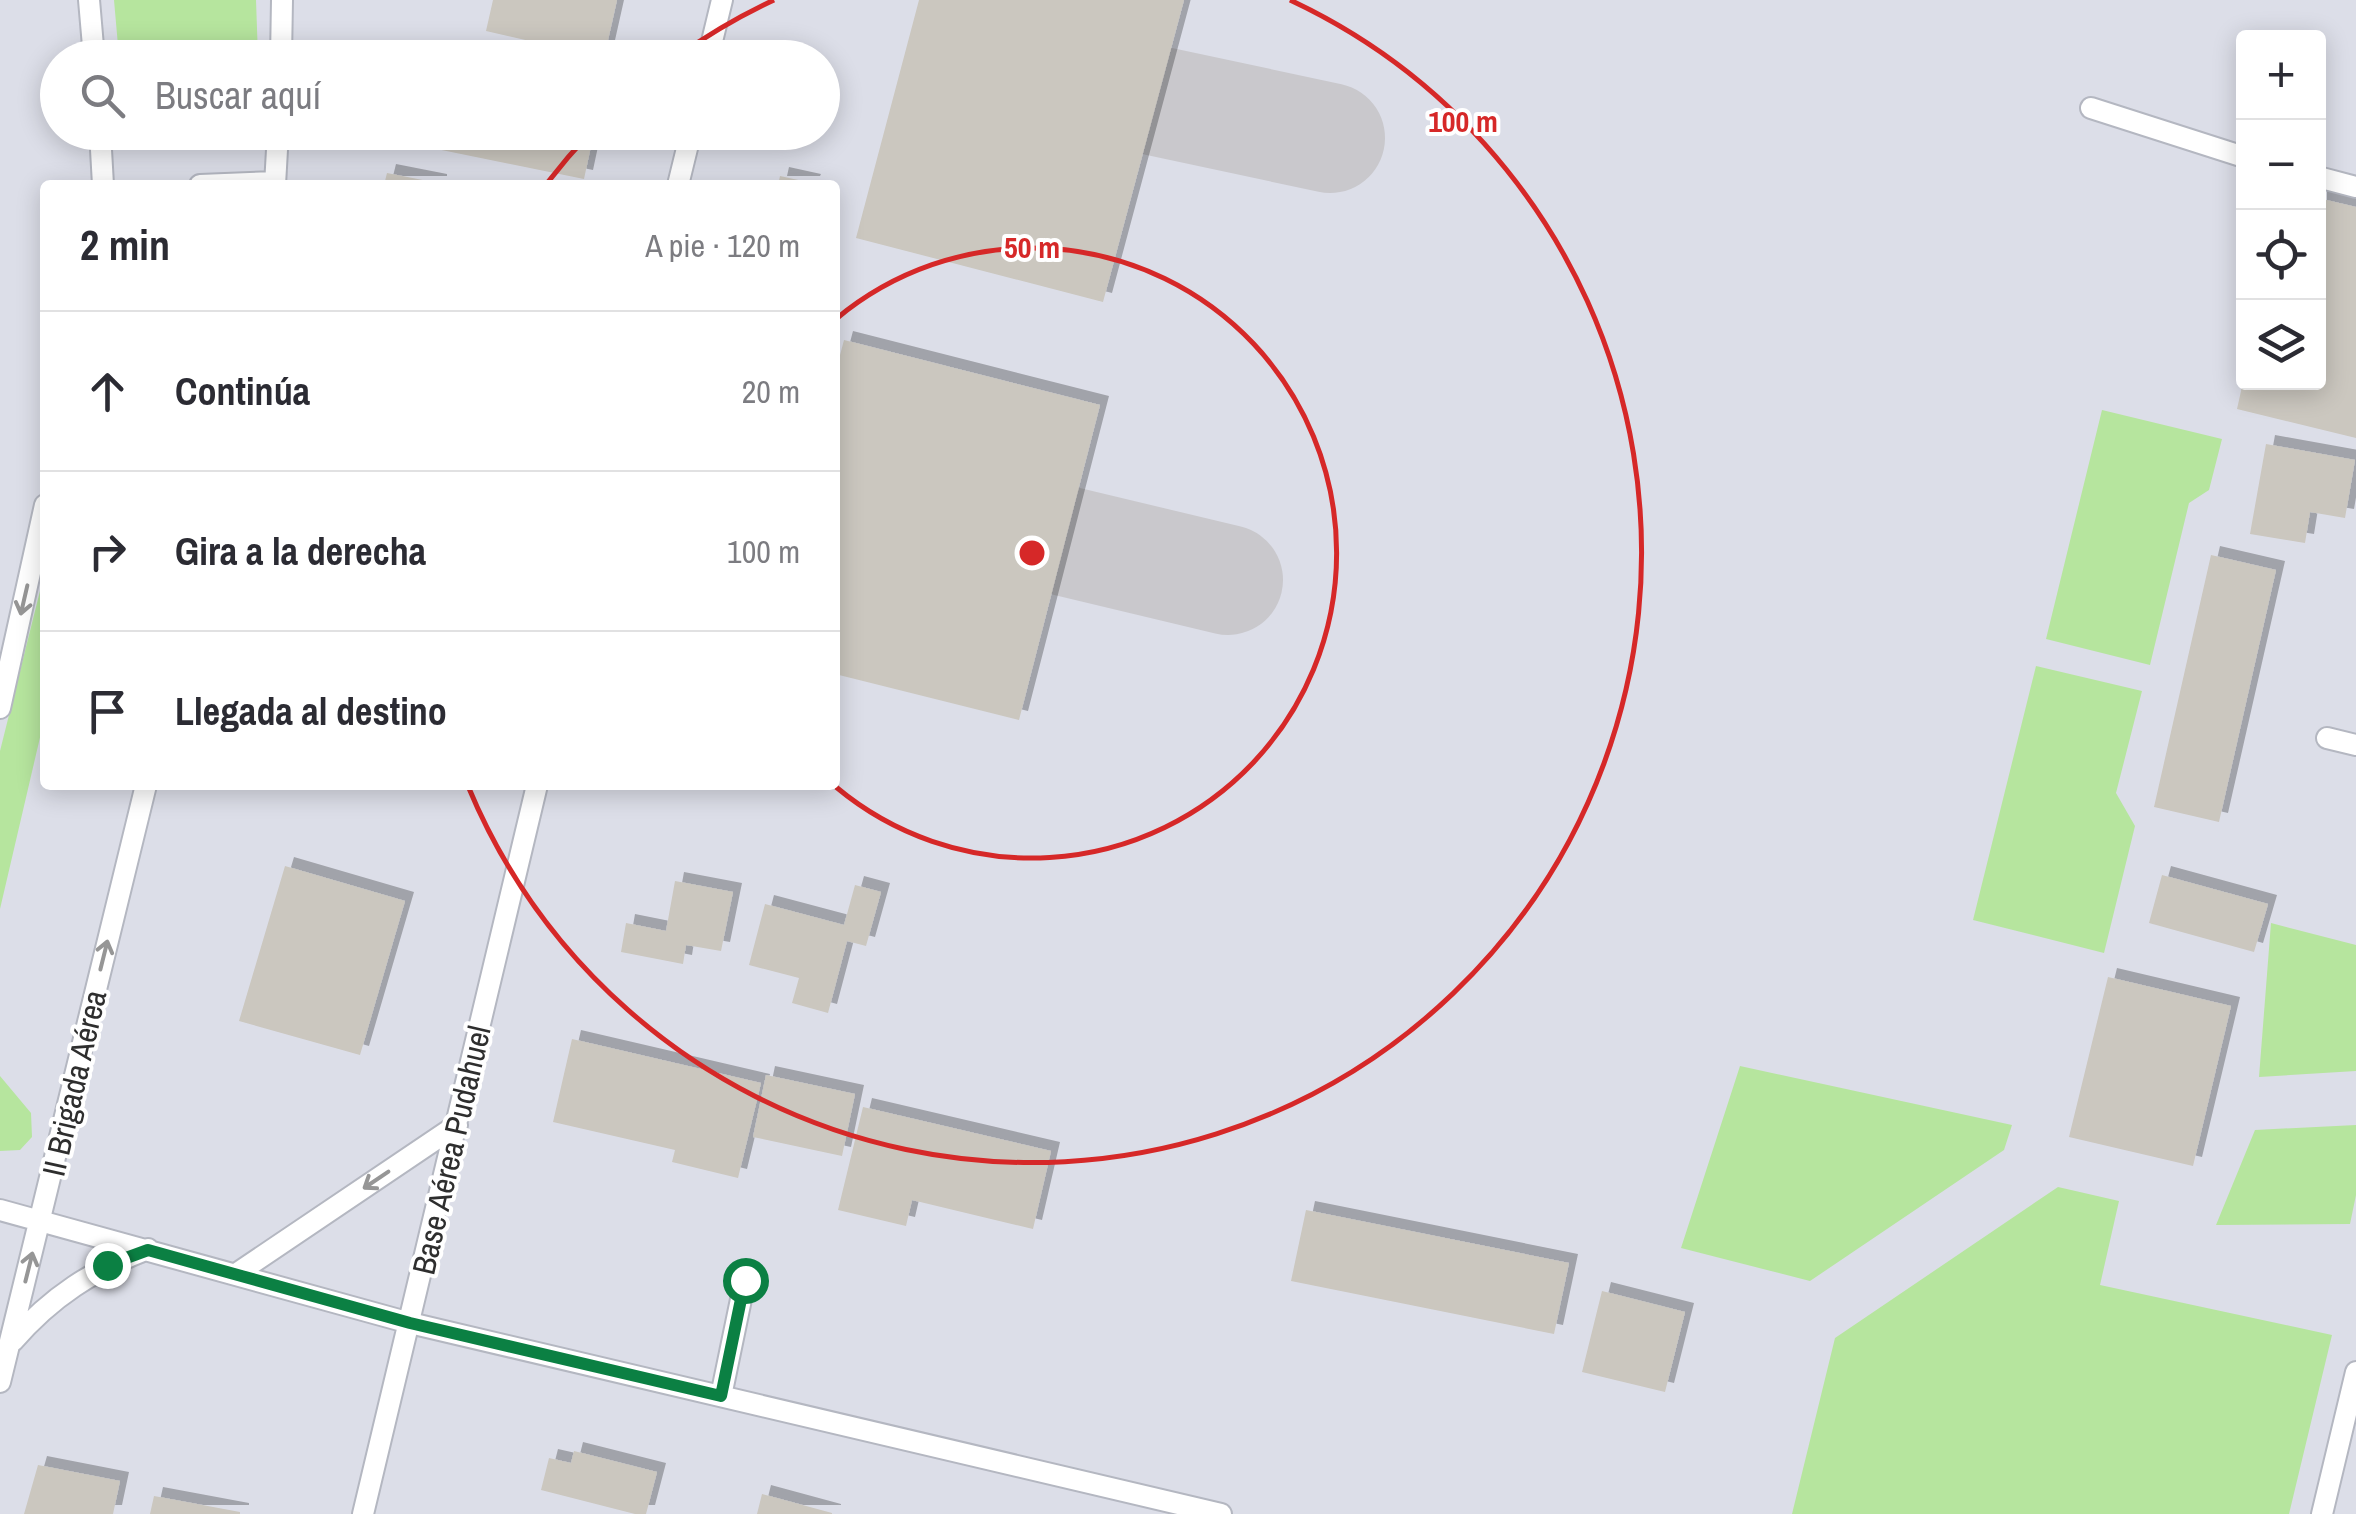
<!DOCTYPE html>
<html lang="es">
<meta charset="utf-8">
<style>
:root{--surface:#fff;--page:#f2f2f3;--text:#2b2b33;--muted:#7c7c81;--line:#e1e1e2}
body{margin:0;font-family:"Archivo Narrow",sans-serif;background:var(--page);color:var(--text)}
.controls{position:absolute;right:30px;top:30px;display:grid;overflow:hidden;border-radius:10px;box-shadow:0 5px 25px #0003}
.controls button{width:90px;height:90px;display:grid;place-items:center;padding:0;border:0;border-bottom:2px solid var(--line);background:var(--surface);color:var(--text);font:50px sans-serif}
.stop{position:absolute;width:30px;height:30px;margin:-22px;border:8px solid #0b8043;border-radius:50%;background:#fff}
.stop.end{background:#0b8043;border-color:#fff;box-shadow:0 2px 10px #0008}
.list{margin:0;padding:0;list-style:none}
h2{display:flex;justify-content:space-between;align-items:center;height:130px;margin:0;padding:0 40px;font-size:42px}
h2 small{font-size:32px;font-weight:400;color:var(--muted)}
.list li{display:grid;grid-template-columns:65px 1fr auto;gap:30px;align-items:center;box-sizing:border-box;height:160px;padding:0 40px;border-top:2px solid var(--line)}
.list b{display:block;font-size:38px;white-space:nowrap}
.list em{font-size:32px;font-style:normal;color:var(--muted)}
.icon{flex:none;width:55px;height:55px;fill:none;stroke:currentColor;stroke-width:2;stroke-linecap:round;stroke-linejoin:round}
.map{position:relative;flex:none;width:2356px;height:1514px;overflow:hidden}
.search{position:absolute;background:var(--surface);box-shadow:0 5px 25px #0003;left:40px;top:40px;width:800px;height:110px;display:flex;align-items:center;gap:25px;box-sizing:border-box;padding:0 35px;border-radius:55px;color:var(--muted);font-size:38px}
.panel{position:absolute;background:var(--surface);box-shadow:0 5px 25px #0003;left:40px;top:180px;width:800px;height:610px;border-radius:10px}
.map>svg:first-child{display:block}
</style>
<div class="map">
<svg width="2356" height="1514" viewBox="0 0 2356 1514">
<defs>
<filter id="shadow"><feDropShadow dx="9" dy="-9" stdDeviation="0" flood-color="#0004"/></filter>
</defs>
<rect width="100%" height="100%" fill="#efe9e1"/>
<path fill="#dcdee8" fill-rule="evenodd" d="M 0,0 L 2356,0 L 2356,1514 L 0,1514 ZM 2244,38 L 2318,38 L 2318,382 L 2244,382 ZM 58,58 L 822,58 L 822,132 L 58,132 ZM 45,185 L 835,185 L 835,785 L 45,785 Z"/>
<path fill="#b6e59e" d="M 114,0 L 256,0 L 258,57 L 119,57 Z
M 144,133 L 241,133 C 218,152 168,149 144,133 Z
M 2102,410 L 2222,439 L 2209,490 L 2189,503 L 2150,665 L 2046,639 Z
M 45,571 L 45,716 L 0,909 L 0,751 Z
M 2036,666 L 2142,691 L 2116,793 L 2135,826 L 2104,953 L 1973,920 Z
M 2271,923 L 2356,945 L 2356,1071 L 2259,1077 Z
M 1740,1066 L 2012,1125 L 2004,1150 L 1810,1281 L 1681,1248 Z
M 0,1076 L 31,1113 L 32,1137 L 20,1150 L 0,1151 Z
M 2356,1125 L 2356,1195 L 2350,1224 L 2216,1225 L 2255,1130 Z
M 2058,1187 L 2119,1201 L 2100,1285 L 2332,1335 L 2289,1514 L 1792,1514 L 1835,1338 Z"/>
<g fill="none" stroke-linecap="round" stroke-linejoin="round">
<path stroke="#c9c8cc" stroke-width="110" d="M 1157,101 L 1330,138
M 1065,541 L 1228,580"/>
</g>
<path fill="#cbc7bf" filter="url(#shadow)" d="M 493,0 L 617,0 L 604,58 L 486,31 Z
M 919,0 L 1184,0 L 1103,302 L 856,238 Z
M 419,132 L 594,132 L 584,179 L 417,145 Z
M 387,173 L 438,183 L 438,185 L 384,185 Z
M 780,176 L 812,183 L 811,185 L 778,185 Z
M 2318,198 L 2356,207 L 2356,438 L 2237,409 L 2243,382 L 2318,382 Z
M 844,340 L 1100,405 L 1019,720 L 835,674 L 835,374 Z
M 2266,444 L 2355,460 L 2345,518 L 2310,512 L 2305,543 L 2250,534 Z
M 2211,555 L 2276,570 L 2219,822 L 2154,807 Z
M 285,866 L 405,901 L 360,1055 L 239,1021 Z
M 2162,875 L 2268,904 L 2254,952 L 2149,923 Z
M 675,881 L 733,892 L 721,951 L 686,945 L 683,964 L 621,952 L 626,923 L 666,931 Z
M 855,885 L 881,892 L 866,946 L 847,941 L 828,1013 L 792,1003 L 799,978 L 749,965 L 765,904 L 844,925 Z
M 2108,977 L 2231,1006 L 2193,1166 L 2069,1137 Z
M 572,1039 L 761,1083 L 738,1178 L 672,1162 L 675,1150 L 553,1122 Z
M 766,1075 L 855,1094 L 842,1156 L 753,1137 Z
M 863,1107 L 1051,1151 L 1033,1229 L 912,1200 L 906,1226 L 838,1210 Z
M 1306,1210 L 1569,1263 L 1554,1334 L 1291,1281 Z
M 1602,1291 L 1685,1312 L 1665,1392 L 1582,1372 Z
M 574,1451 L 657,1472 L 646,1514 L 635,1514 L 541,1490 L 549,1458 L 571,1463 Z
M 38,1465 L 120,1481 L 113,1514 L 24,1514 Z
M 762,1494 L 832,1513 L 832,1514 L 757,1514 Z
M 154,1496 L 240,1512 L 240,1514 L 150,1514 Z"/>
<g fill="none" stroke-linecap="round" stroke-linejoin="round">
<defs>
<path id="lane" d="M 89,0 L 94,58
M 281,58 L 282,0
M 708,58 L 722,0
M 2091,108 L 2244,157
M 100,132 L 103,185
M 2318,177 L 2356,187
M 200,185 L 275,182
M 275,185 L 278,132
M 678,185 L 691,132
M 0,708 L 45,505
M 2327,738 L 2356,745
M 0,1210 L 410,1323 L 1221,1514
M 236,1274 L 457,1125
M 13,1341 C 51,1297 93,1270 148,1249
M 0,1382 L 146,785
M 721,1396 L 745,1280
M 363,1514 L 537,785
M 2322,1514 L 2356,1372"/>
</defs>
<use href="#lane" stroke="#b4b7c1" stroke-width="24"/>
<use href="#lane" stroke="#fff" stroke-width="20"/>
</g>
<defs><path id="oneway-shaft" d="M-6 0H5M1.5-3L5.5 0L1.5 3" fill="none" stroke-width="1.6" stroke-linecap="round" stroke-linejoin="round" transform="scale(2.5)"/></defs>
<g stroke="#969696">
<use href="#oneway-shaft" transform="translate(24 600) rotate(103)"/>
<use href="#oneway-shaft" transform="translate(104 955) rotate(-76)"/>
<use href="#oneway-shaft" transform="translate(376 1180) rotate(146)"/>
<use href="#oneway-shaft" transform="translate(29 1267) rotate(-76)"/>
</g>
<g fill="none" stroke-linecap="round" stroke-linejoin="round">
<path stroke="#0b8043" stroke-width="12" d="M 107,1265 L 148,1250 L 410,1323 L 721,1396 L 745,1280"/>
</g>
<g fill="none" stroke="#d62828" stroke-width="5">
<path d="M836 319A305 305 0 1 1 836 787"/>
<path d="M548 182A610 610 0 0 1 590 133M678 56A610 610 0 0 1 774 0M1290 0A610 610 0 1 1 468 786"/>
</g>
<g text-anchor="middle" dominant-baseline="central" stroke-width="8" stroke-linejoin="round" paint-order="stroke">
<g font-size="32" fill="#2e2e2e" stroke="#fff">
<text transform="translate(74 1083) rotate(-77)">II Brigada Aérea</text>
<text transform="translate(451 1150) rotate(-77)">Base Aérea Pudahuel</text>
</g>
</g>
<circle cx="1032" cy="553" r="15" fill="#d62828" stroke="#fff" stroke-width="5"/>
<g font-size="30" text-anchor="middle" font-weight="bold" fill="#d62828" stroke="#fff" stroke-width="8" stroke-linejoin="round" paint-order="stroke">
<text x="1463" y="132">100 m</text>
<text x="1032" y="258">50 m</text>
</g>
</svg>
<div class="controls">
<button>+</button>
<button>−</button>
<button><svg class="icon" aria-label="locate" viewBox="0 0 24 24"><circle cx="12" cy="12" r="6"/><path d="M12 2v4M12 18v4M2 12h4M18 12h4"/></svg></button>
<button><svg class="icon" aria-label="layers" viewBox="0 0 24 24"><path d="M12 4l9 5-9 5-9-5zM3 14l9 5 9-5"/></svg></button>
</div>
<div class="stop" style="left:745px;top:1280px"></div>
<div class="stop end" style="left:107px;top:1265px"></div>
<div class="search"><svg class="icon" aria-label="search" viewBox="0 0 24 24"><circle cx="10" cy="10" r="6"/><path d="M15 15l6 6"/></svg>Buscar aquí</div>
<section class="panel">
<h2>2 min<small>A pie · 120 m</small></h2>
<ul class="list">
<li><svg class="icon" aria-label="ahead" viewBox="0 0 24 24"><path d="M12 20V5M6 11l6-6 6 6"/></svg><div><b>Continúa</b></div><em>20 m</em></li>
<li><svg class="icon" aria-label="right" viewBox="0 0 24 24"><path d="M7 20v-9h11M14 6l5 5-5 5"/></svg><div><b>Gira a la derecha</b></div><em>100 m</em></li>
<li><svg class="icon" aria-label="arrive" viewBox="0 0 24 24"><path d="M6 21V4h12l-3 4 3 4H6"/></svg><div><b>Llegada al destino</b></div></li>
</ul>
</section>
</div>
